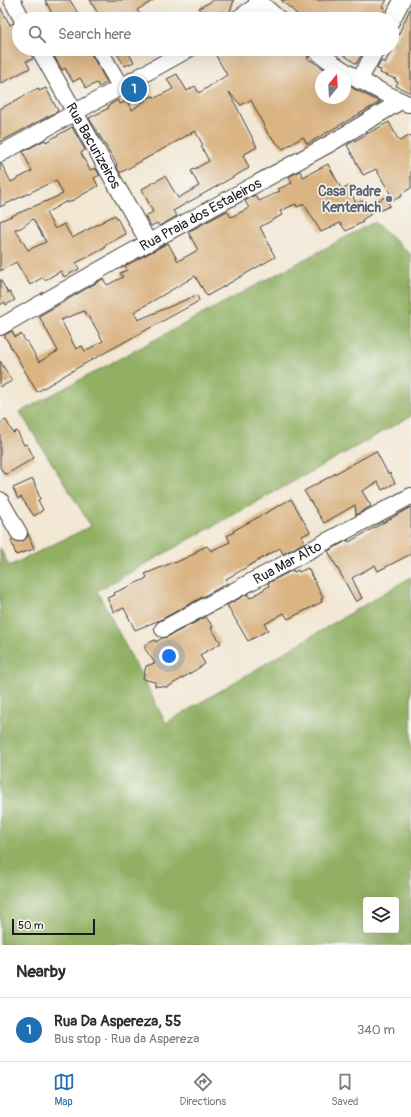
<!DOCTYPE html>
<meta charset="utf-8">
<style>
:root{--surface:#fff;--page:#f2f2f3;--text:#2b2b33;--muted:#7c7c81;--line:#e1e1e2;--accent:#1f6fb2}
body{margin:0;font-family:Pangolin,sans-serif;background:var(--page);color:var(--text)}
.controls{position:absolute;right:12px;bottom:12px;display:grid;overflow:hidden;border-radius:4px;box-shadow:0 4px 16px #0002}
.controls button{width:36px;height:36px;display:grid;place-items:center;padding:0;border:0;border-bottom:1px solid var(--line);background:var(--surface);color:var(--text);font:20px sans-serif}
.compass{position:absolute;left:315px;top:68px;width:36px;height:36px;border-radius:50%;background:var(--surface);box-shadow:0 4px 16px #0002;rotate:18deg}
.scale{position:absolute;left:12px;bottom:10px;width:83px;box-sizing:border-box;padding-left:4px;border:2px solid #1c1c1c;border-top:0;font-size:11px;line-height:14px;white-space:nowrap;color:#1c1c1c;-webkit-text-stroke:3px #f6f6f2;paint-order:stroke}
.you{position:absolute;left:169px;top:656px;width:14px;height:14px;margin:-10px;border:3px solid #fff;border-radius:50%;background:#1a73e8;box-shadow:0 0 0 6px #1a73e833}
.badge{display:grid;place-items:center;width:26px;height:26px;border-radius:50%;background:var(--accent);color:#fff;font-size:13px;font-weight:700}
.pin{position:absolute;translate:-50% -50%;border:2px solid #fff;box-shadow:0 1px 4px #0006}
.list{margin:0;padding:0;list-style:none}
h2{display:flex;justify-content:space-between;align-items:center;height:52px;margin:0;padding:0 16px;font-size:17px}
h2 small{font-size:13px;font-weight:400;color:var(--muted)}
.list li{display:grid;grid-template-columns:26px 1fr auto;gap:12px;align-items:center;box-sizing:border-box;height:64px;padding:0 16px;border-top:1px solid var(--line)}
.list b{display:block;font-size:15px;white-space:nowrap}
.list p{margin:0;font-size:13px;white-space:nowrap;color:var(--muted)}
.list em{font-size:13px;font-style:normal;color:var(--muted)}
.icon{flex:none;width:22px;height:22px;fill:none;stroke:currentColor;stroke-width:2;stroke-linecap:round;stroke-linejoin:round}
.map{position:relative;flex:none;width:411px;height:945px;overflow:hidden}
.search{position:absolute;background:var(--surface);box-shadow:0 4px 16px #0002;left:12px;right:12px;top:12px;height:44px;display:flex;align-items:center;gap:10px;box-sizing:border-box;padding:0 14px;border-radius:22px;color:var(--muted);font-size:15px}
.sheet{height:116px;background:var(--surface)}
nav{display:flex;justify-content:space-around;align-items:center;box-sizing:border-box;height:56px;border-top:1px solid var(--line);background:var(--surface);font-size:11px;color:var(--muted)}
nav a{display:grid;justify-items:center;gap:2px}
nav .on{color:var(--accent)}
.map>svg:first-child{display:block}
</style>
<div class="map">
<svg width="411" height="945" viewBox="0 0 411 945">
<rect width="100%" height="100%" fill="#f6f6f2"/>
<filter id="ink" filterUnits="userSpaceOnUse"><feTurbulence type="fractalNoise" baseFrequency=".025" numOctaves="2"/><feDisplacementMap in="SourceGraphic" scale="8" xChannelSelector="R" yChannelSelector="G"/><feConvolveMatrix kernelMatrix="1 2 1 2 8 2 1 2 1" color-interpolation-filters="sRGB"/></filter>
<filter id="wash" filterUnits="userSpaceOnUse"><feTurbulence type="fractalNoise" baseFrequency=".012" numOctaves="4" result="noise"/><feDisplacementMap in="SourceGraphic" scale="16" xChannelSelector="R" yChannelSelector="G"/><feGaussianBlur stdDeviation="0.9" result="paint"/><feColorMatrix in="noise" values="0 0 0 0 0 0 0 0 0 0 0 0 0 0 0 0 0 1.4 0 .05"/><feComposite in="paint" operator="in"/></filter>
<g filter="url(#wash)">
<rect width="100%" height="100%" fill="#f2e7d3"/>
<path fill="#91b063" stroke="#566640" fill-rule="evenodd" d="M 374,222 L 411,255 L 411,416 L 97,591 L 166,723 L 411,577 L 411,945 L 0,945 L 0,548 L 9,566 L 91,526 L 20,412 ZM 366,900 L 396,900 L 396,930 L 366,930 Z"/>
<g id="blocks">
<path fill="#dab483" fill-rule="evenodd" d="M 45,0 L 70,0 L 81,19 L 55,19 Z
M 90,0 L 154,0 L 137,10 L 144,19 L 101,19 Z
M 214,0 L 234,0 L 228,18 L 224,11 L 209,19 L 206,19 L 199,8 Z
M 281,0 L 387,0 L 382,7 L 386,9 L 378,19 L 293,19 L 297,14 Z
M 0,7 L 10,25 L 13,23 L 19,30 L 19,49 L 28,49 L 33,59 L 26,61 L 30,68 L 0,84 Z
M 411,7 L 411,93 L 396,86 L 398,82 L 395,81 L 396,79 L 380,73 L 381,70 L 377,69 L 381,61 L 385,63 L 392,49 L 392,38 L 396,40 Z
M 50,49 L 90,49 L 91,54 L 107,82 L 99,87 L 97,83 L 86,88 L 80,78 L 73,82 L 65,68 L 62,70 Z
M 126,49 L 134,62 L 125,66 L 117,54 Z
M 224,49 L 298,49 L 309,57 L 307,58 L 332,74 L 321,74 L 321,98 L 345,98 L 345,83 L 354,89 L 380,102 L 307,144 L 303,137 L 283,149 L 268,134 L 251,100 L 241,105 L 229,92 L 257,147 L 243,155 L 249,168 L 173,211 L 177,216 L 159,226 L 157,223 L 151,226 L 145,216 L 153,212 L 142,189 L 165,176 L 178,198 L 199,186 L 191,171 L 209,161 L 201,146 L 203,145 L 195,131 L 120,173 L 116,165 L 117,164 L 89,118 L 109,108 L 108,106 L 118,100 L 120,104 L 127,101 L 132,110 L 146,100 L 145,98 L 154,96 L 155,98 L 173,89 L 167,79 L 177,74 L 187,91 L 195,86 L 199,93 L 227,75 L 215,54 Z
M 336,49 L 365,49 L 356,64 Z
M 38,88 L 39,91 L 46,88 L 58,111 L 0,142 L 0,109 Z
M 389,122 L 399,141 L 411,135 L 411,188 L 401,194 L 402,196 L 394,200 L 376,169 L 363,175 L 347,145 Z
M 72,127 L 85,150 L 81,153 L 90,170 L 95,168 L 100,175 L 94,178 L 98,186 L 68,203 L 67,201 L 46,213 L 55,229 L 64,224 L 72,238 L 115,215 L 126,234 L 104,246 L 105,248 L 76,263 L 79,269 L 64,277 L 61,271 L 45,280 L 43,277 L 30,285 L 16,262 L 0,271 L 0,221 L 63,194 L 56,180 L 0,207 L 0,163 L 1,163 L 11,182 L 32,171 L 23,152 L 45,140 L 46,142 ZM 33,219 L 46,242 L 28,250 L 15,229 L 21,228 Z
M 328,164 L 342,190 L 349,186 L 356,204 L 363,201 L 371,214 L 362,220 L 363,222 L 346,231 L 340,223 L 321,232 L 304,204 L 297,207 L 296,204 L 280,211 L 282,215 L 260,227 L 275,257 L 207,296 L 195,276 L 134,312 L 138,320 L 197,295 L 199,301 L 77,368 L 37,392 L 4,335 L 12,331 L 15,337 L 21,334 L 26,342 L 27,341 L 39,362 L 58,351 L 39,316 L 103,279 L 107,285 L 123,277 L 120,273 L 127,270 L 125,266 L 168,243 L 178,261 L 198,250 L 188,232 L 227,211 L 231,217 L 249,208 L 245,201 L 255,195 L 259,201 L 280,191 L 278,189 L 292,183 L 289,177 L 300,171 L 303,177 ZM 84,311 L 93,323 L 103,341 L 85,351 L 82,346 L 76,349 L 61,320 Z
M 385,197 L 390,206 L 379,211 L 374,203 Z
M 0,279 L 8,293 L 10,292 L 15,300 L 6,305 L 5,302 L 0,305 Z
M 0,361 L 12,381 L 0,387 Z
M 6,420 L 13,433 L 17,431 L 24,445 L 27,444 L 34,458 L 7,474 L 4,474 L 0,467 L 0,423 Z
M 376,451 L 388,474 L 390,473 L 395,483 L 382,490 L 378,482 L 362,491 L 371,506 L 356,515 L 355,505 L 324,523 L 304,491 Z
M 33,479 L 40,499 L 38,500 L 43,510 L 34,516 L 21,497 L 18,499 L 13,488 Z
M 291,499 L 310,532 L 302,536 L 305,542 L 283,554 L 280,548 L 226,579 L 228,583 L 162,619 L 135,630 L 124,608 L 114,612 L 107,598 L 115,595 L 114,593 L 145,579 L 147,577 L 145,574 L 174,562 L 175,563 L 196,553 L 196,551 L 207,546 L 211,551 L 230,542 L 227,536 L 234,532 L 233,531 Z
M 411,507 L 411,554 L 378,571 L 375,565 L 352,578 L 362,598 L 356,602 L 328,551 L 348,540 L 349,542 Z
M 28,533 L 34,549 L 16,555 L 11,540 L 12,540 L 19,542 L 23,541 L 27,538 Z
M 308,568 L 323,598 L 321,599 L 322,602 L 288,619 L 284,613 L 265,624 L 268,630 L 248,641 L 227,605 L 247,594 L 250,598 L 269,586 L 268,583 L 293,570 L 294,572 L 298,570 L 299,572 Z
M 206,617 L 213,627 L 211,628 L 221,643 L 200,655 L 205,664 L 168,687 L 155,686 L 155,682 L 143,679 L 146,666 L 155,663 L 145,649 L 145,645 L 155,640 L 156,642 L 162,638 L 167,637 Z"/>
</g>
</g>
<g filter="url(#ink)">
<use href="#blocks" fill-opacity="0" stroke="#3c3a37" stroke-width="1"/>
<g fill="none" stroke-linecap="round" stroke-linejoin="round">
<defs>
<g id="minor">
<path d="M 12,0 L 22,19"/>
<path d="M 257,0 L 279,19"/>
<path d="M 237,19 L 261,3"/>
<path d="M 392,20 L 402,0"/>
<path id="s1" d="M 39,49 L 149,243"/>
<path d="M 99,49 L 121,88"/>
<path d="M 314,49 C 343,73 374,89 408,104"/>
<path d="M 359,81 L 376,49"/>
<path d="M 0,154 L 189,49"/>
<path id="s2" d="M 0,327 L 124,256 L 331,143 L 401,101"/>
<path d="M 0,500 L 19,533"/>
<path id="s3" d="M 163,629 L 411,496"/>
</g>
</defs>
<use href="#minor" stroke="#3c3a37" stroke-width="18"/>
<use href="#minor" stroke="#fff" stroke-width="16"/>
</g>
</g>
<circle fill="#6b7280" stroke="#f6f6f2" stroke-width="1.5" cx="389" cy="199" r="4"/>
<g text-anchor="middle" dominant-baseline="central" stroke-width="3" stroke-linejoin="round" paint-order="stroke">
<g font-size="14" fill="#1c1c1c" stroke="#f6f6f2">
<text stroke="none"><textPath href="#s1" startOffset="111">Rua Bacurizeiros</textPath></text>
<text stroke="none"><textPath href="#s2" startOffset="230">Rua Praia dos Estaleiros</textPath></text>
<text stroke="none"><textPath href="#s3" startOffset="141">Rua Mar Alto</textPath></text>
</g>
<g font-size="14" font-weight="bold" fill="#5b616d" stroke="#f6f6f2" text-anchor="end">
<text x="381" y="191">Casa Padre<tspan x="381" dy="16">Kentenich</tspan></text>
</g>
</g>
</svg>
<div class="controls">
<button><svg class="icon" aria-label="layers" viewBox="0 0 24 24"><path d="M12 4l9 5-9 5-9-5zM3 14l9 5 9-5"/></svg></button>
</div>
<svg class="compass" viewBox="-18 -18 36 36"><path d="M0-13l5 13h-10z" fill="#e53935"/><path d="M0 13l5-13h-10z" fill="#7c7c81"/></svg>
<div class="scale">50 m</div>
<div class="you"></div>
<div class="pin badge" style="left:134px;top:89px">1</div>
<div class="search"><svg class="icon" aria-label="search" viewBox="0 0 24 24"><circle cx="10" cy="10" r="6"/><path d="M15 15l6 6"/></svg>Search here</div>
</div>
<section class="sheet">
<h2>Nearby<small></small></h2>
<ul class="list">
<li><span class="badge">1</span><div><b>Rua Da Aspereza, 55</b><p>Bus stop · Rua da Aspereza</p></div><em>340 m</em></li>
</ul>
</section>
<nav>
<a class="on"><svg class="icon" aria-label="map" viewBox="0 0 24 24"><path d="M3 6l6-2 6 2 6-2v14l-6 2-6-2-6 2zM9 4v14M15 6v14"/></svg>Map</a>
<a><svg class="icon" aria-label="directions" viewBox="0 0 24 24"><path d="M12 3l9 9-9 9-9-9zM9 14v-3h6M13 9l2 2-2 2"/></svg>Directions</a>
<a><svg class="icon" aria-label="saved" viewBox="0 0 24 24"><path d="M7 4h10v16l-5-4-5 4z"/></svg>Saved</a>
</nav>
